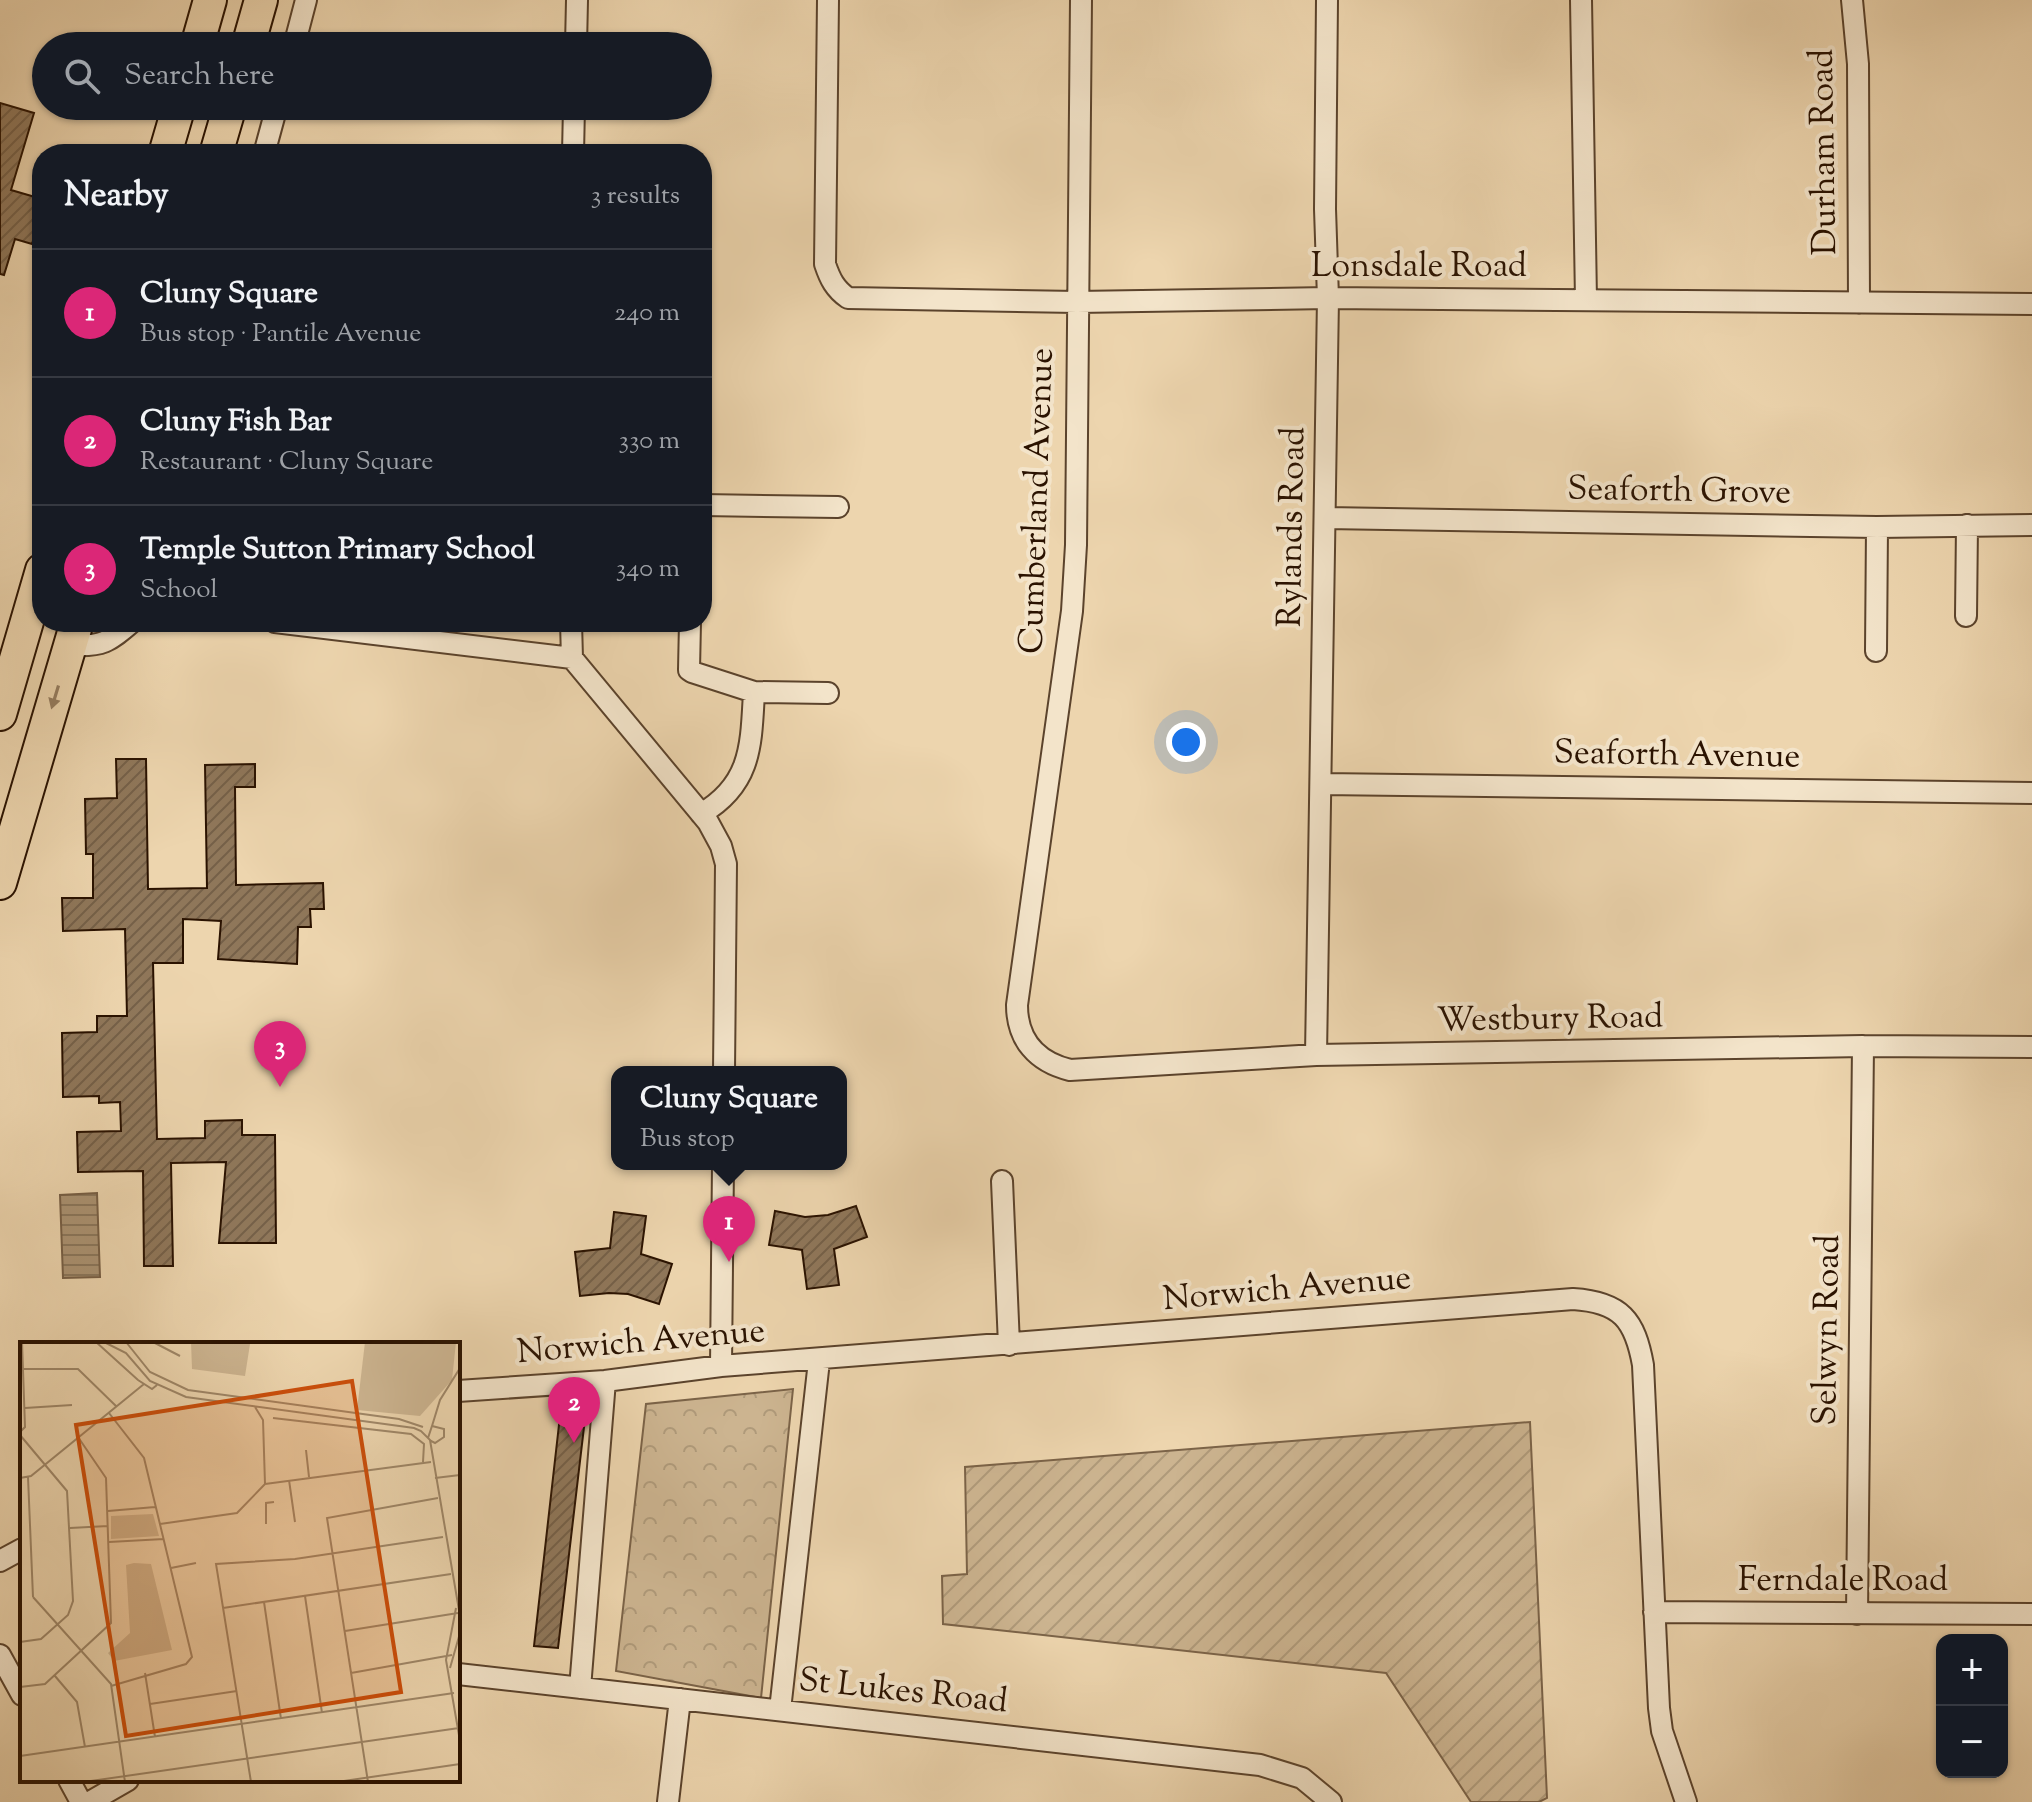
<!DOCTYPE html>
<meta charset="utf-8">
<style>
:root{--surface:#171b24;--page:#242831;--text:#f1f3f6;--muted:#9ea1a6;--line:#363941;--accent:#db2777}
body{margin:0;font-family:"Sorts Mill Goudy",serif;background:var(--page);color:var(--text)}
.controls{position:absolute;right:24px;bottom:24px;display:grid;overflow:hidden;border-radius:16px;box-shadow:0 2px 6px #0004}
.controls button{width:72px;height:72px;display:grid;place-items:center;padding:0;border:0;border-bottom:2px solid var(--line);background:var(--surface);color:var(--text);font:40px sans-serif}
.you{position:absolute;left:1186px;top:742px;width:28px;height:28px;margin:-20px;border:6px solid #fff;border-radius:50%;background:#1a73e8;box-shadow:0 0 0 12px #1a73e833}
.badge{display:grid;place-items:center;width:52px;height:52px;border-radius:50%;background:var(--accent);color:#fff;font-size:26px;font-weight:700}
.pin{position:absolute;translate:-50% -66px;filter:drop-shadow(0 2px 4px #0008)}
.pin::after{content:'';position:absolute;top:42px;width:28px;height:24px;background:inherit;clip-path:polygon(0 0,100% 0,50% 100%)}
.popup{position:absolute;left:611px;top:1066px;width:236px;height:104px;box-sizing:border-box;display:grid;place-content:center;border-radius:16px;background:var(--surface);filter:drop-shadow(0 2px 6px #0005);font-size:26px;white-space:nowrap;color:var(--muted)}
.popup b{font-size:30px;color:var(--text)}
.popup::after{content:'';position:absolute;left:50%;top:100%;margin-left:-16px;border:16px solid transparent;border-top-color:var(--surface)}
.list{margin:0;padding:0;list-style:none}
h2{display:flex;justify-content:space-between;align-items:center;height:104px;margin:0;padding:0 32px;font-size:34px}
h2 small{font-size:26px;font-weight:400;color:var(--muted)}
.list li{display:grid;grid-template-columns:52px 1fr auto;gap:24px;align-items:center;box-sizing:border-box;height:128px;padding:0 32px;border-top:2px solid var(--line)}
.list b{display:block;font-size:30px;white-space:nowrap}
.list p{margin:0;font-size:26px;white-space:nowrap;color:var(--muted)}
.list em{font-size:26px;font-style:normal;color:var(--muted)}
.icon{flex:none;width:44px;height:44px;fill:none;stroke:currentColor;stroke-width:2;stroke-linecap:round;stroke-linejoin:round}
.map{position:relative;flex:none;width:2032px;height:1802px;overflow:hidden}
.search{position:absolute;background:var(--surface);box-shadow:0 2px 6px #0004;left:32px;top:32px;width:680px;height:88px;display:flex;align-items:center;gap:20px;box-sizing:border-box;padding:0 28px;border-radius:44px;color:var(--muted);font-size:30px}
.panel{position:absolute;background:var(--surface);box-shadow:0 2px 6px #0004;left:32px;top:144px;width:680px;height:488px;border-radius:32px}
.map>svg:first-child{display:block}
</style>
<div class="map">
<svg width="2032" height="1802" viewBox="0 0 2032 1802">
<defs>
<pattern id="park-crowns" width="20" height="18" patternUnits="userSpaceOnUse" patternTransform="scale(2)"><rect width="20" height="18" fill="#ccb490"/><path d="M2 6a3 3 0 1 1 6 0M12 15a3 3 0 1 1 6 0" fill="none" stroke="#af9a7a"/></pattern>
<pattern id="garden-furrows" width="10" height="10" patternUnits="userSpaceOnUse" patternTransform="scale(2)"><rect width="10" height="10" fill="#ccb490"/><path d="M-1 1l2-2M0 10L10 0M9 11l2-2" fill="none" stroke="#af9a7a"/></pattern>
<pattern id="water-rules" width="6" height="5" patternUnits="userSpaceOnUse" patternTransform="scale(2)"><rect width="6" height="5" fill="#ab9373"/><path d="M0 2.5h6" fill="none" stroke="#8b775c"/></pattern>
<pattern id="building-hatch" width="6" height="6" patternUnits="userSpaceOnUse" patternTransform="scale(2)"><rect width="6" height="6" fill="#8f775a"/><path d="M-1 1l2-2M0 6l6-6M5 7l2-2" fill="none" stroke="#756048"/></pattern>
</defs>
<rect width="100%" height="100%" fill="#edd5ae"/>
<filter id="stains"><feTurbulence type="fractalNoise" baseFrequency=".0025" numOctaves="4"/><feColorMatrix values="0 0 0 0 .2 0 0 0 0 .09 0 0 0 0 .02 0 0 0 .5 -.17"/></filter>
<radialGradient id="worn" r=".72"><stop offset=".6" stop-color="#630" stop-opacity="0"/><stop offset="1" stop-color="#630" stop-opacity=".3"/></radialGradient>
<path fill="url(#park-crowns)" stroke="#7b6348" stroke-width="2" d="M 793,1389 L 761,1698 L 616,1671 L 646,1404 Z"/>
<path fill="url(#garden-furrows)" stroke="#7b6348" stroke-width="2" d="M 1530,1422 L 1547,1798 L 1539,1802 L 1471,1802 L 1386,1673 L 943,1624 L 942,1576 L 967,1574 L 965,1467 Z"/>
<path fill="url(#water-rules)" stroke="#775f45" stroke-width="2" d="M 97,1193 L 100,1277 L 63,1278 L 60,1195 Z"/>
<path fill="url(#building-hatch)" stroke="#2a1200" stroke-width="2" d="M 0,103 L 34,113 L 11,190 L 42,199 L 42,210 L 32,244 L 15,239 L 4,275 L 0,274 Z
M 116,759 L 146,759 L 148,889 L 207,888 L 205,765 L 255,764 L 255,787 L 235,787 L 236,885 L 323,883 L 324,909 L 310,909 L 311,927 L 298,927 L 297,964 L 218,959 L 221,921 L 183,919 L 183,963 L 153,963 L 157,1139 L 205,1138 L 205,1121 L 242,1120 L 242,1135 L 275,1135 L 276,1243 L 219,1243 L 226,1162 L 171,1163 L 173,1266 L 144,1266 L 143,1171 L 78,1172 L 77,1132 L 121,1131 L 120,1102 L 99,1103 L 99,1096 L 63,1097 L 62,1033 L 97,1032 L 97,1016 L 127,1016 L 125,929 L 63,931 L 62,898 L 93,898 L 93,854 L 86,854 L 85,799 L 117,798 Z
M 856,1206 L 867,1237 L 834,1249 L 839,1285 L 807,1289 L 802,1250 L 769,1245 L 775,1211 L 805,1217 L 828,1215 Z
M 614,1212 L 646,1216 L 641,1254 L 672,1264 L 659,1304 L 628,1294 L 609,1293 L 580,1296 L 575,1252 L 610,1248 Z
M 561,1407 L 586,1410 L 558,1648 L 534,1646 Z"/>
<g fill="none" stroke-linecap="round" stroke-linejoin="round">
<defs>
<path id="street" d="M 828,0 L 825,264 C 830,279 835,289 848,298 L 1077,302 L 1328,298 L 2032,304
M 1081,0 L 1076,545 L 1072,611 L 1017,1005 C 1017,1040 1037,1062 1070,1070 L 1316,1055 L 1863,1046 L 2032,1047
M 1581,0 L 1586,300
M 1852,0 L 1858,64 L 1859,303
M 294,46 L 306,0
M 576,46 L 577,0
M 264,154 L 277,106
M 573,154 L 574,106
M 702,505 L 838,507
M 1326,518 L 1877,527 L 2032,525
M 1966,616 L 1967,525
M 275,622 L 572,658
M 571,622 L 572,658
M 690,622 L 689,670 L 692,672 L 754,692 L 828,693
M 71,645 C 102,647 109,642 132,622
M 1876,651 L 1877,527
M 572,658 L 708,822 L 721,846 L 726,864 L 724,1072
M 1322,784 L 2032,793
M 701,814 C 752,784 751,745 754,692
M 1316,1055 L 1328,298 L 1325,209 L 1327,0
M 1002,1181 L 1009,1345
M 721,1366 L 723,1164
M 458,1391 L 605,1381 L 721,1366 L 1573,1299 C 1621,1302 1635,1320 1643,1365 L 1659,1708 L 1662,1731 L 1686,1802
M 0,1561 L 22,1549
M 1654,1612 L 2032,1614
M 1857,1614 L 1863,1046
M 0,1655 L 22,1695
M 458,1674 L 1260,1765 L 1302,1778 L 1331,1802
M 580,1688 L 605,1381
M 780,1710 L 819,1361
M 69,1780 L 81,1802
M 90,1802 L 128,1780
M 668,1802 L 680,1699"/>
<path id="primary" d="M 197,46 L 210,0
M 248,46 L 261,0
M 165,154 L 179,106
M 216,154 L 230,106
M 0,714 L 42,570
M 0,883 L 77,622"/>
</defs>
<use href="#street" stroke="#5b432c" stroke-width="24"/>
<use href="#primary" stroke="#2a1200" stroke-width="36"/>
<use href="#street" stroke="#f3e4ca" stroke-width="20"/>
<use href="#primary" stroke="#edd5ae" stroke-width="32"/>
</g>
<defs><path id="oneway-solid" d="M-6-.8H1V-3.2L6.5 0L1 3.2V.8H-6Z" transform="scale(2)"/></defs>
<use fill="#957d60" href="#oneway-solid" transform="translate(55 697) rotate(107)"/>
<g text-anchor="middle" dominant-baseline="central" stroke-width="8" stroke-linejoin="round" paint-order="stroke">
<g font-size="34" fill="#2a1200" stroke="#f3e4ca">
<text transform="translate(1825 152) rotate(-91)">Durham Road</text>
<text x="1419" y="267">Lonsdale Road</text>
<text transform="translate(1679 492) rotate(1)">Seaforth Grove</text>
<text transform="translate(1038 501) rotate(-88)">Cumberland Avenue</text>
<text transform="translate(1293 527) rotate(-89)">Rylands Road</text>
<text transform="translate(1677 756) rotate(1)">Seaforth Avenue</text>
<text transform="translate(1550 1020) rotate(-1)">Westbury Road</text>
<text transform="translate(1287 1290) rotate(-5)">Norwich Avenue</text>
<text transform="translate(1828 1330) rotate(-89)">Selwyn Road</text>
<text transform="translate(641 1343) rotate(-5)">Norwich Avenue</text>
<text x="1843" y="1581">Ferndale Road</text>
<text transform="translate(903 1692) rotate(6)">St Lukes Road</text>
</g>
</g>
<g transform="translate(20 1342)">
<rect width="440" height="440" fill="#edd5ae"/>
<path d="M 345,0 L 436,0 L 432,38 L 400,74 L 337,68 Z" fill="#ccb490"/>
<path d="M 133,172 L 139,194 L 91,197 L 91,174 Z" fill="#ccb490"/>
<path d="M 171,0 L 237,0 L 230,2 L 225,34 L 172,27 ZM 114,221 L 131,222 L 152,308 L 94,319 L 88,311 L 110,291 L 106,223 Z" fill="#ccb490"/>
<path fill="none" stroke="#9f8768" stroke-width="2" d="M 76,0 L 118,38 L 132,47 L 137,43M 84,0 L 106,11 L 130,39 L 166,55 L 394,86 L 401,89 L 411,99 L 415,101 L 424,95 L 424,87 L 412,84 L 408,96M 106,0 L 130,30 L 168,48 L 379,77 L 403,85M 133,0 L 160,14M 3,27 L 58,27 L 97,65M 235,65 L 243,78 L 245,142M 5,66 L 52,63M 89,71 L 124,116 L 172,315 L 166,322 L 91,344M 253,76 L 391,92 L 404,102 L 403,120M 412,84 L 420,58 L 440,26M 0,90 L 5,85 L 2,0M 0,93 L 47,149 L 53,259 L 48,273 L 21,297 L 0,300M 410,98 L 440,274M 286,108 L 289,135M 8,135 L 13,255M 0,136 L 11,134 L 124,42M 415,136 L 440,133M 269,138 L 275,180M 245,142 L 411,120M 88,169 L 135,165M 140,182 L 217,171 L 245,142M 246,182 L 246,161 L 254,160M 50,186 L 88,184M 89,200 L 144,197M 151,226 L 176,221M 285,254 L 302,371M 13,255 L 91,342 L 105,440M 244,260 L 261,377M 203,266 L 431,232M 436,266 L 426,318 L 440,399M 325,289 L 438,271M 430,326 L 440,291M 125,331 L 135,395M 331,331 L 432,313M 35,334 L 57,360 L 65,405M 0,345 L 25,342 L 91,281 L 86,136 L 58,95M 130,362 L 217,349M 0,414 L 434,351M 64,440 L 439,386M 231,440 L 196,222 L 275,217 L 423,195M 317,440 L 440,422M 348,440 L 307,176 L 418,156"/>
<path fill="#cc4e0a" fill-opacity="0.15" stroke="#cc4e0a" stroke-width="4" d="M 332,39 L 381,350 L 106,394 L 56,83 Z"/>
<rect width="440" height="440" fill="none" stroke="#2a1200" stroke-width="4"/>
</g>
<rect width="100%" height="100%" filter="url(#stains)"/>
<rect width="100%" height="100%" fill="url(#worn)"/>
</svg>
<div class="controls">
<button>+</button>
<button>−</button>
</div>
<div class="you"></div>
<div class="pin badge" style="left:729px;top:1262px">1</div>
<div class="popup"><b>Cluny Square</b>Bus stop</div>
<div class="pin badge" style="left:574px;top:1443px">2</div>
<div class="pin badge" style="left:280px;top:1087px">3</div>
<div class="search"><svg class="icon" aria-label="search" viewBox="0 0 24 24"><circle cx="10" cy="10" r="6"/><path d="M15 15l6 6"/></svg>Search here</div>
<section class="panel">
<h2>Nearby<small>3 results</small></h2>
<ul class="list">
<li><span class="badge">1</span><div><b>Cluny Square</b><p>Bus stop · Pantile Avenue</p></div><em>240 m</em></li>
<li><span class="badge">2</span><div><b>Cluny Fish Bar</b><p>Restaurant · Cluny Square</p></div><em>330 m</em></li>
<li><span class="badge">3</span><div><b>Temple Sutton Primary School</b><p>School</p></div><em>340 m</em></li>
</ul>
</section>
</div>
